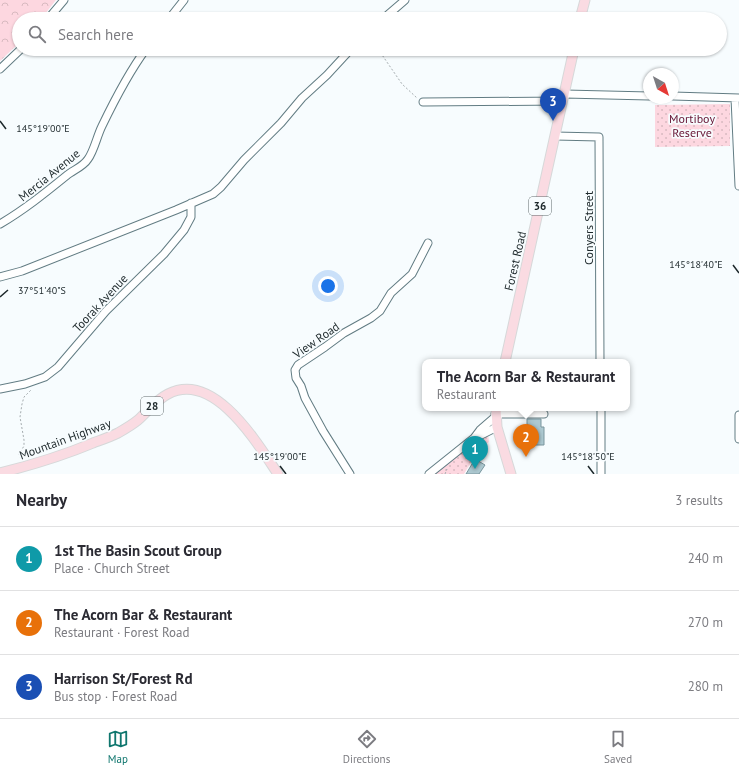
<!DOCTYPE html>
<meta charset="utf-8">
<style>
:root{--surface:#fff;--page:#f7f7f7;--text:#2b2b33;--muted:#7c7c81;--line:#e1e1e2;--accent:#0f766e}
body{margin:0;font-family:"PT Sans",sans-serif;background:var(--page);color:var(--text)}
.compass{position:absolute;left:643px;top:68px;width:36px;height:36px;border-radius:50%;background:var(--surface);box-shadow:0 1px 3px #0004;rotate:141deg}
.you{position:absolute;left:328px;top:286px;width:14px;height:14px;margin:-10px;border:3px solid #fff;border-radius:50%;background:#1a73e8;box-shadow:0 0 0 6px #1a73e833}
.badge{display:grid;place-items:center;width:26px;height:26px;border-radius:50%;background:var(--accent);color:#fff;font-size:13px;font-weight:700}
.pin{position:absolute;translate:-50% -33px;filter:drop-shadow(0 1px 2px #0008)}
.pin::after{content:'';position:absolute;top:21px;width:14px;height:12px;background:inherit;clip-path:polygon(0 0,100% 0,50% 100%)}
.popup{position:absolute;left:422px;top:359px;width:208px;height:52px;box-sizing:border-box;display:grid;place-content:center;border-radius:8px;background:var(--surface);filter:drop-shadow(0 1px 3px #0005);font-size:13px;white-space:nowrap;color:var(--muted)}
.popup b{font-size:15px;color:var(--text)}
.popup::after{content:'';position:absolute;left:50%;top:100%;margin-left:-8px;border:8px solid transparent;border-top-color:var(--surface)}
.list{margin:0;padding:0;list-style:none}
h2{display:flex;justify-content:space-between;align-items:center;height:52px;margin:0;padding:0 16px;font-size:17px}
h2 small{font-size:13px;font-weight:400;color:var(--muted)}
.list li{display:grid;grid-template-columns:26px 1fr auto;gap:12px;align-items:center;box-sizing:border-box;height:64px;padding:0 16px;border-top:1px solid var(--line)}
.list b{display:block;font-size:15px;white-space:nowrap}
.list p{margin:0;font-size:13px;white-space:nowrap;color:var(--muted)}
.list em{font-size:13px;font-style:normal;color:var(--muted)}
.icon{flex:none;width:22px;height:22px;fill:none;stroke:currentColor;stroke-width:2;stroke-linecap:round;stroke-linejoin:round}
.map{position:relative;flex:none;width:739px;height:474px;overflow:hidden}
.search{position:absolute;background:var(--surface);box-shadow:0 1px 3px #0004;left:12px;right:12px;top:12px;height:44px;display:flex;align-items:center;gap:10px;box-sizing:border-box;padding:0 14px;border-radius:22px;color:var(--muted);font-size:15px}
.sheet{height:244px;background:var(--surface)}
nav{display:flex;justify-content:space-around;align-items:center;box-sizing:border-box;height:56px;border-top:1px solid var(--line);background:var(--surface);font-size:11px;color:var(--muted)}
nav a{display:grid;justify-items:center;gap:2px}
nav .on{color:var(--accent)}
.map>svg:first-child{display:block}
</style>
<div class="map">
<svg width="739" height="474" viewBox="0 0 739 474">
<defs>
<pattern id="grass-dots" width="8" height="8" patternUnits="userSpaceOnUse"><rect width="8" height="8" fill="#fdd7e0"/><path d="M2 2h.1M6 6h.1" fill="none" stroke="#d8b9c0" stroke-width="1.8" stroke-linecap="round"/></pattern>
<pattern id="forest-crowns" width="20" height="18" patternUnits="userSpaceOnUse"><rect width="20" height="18" fill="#fdd7e0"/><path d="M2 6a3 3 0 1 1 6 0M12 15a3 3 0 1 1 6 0" fill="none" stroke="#d8b9c0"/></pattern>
</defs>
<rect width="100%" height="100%" fill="#f7fcfe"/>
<path fill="url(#grass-dots)" d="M 730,104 L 730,146 L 655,147 L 655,105 Z
M 488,433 L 489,442 L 479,449 L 464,474 L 434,474 L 467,447 Z"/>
<path fill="url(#forest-crowns)" d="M 0,0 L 56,0 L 41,19 L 19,19 L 19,43 L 0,61 Z"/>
<path fill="#adc9d1" stroke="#7a959d" d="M 527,419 L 541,419 L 541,427 L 544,427 L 544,445 L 533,445 L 533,430 L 527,424 Z
M 475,459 L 485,465 L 479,474 L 466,474 Z"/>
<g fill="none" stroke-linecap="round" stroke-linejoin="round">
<defs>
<path id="minor" d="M 48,19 L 64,0
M 169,19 L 184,0
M 383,19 L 405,0
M 0,69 L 21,49
M 565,94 L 649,96
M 673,96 L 739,98
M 735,98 L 739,186
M 423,102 L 562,101
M 555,136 L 599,137 L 600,362
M 0,224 C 24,210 45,193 66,176 C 73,170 83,167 88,159 C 94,151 97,136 102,126 C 115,99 129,72 146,49
M 0,277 L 22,271 L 176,210 L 213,194 L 221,187 L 244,160 L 281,123 L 302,98 L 327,75 L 351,49
M 0,389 L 25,384 L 45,377 L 58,367 L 106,311 L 164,254 L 184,230 L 191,217 L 191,203
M 601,408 L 601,474
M 495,414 L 544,414
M 739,415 L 739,439
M 475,438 L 497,427
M 350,474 L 323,431 L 305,398 L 301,386 L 296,378 L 295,370 L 298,365 L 325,347 L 344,333 L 371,318 L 380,311 L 391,293 L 412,274 L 428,243
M 429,474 L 474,438 L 480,430 L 495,417"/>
<path id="major" d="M 580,19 L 585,0
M 505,362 L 574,49
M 496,408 L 497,427 L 511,474
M 0,473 C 32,465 62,456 93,443 C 101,440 110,437 118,433 C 125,429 132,425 138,420 C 148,411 156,400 168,394 C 214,370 257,443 278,474"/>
</defs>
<use href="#minor" stroke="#627c83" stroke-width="9"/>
<use href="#major" stroke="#d6d8d9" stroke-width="11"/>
<path stroke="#a5acaf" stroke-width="1" stroke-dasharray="2 2" stroke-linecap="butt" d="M 378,49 L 402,84 L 417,98
M 21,459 L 19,454 L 24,446 L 24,440 L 20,417 L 22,404 L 24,397 L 31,390
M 445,474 L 447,469"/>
<use href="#minor" stroke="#fff" stroke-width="7"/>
<use href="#major" stroke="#fadbe2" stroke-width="9"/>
</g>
<path fill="none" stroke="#1d282b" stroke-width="1.5" d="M 0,121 L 6,129M 733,265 L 739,273M 0,297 L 8,290M 280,466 L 286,474M 588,466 L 594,474"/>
<g text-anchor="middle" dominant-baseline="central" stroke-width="3.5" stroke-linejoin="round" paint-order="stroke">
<g fill="#f7fcfe" stroke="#5e686a" stroke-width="1">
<rect x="529" y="197" width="22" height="18" rx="3"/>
<rect x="141" y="397" width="22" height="18" rx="3"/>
</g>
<g font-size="11" font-weight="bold" fill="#1d282b">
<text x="540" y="206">36</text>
<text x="152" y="406">28</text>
</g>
<g font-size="12" fill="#661333" stroke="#f7fcfe">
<text x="692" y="118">Mortiboy<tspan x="692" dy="14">Reserve</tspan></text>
</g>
<g font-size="12" fill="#1d282b" stroke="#f7fcfe">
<text transform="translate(49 175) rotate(-39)">Mercia Avenue</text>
<text transform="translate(588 228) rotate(-90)">Conyers Street</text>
<text transform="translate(515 261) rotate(-77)">Forest Road</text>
<text transform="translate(100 303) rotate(-47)">Toorak Avenue</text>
<text transform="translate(316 340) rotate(-35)">View Road</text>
<text transform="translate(65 439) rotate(-20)">Mountain Highway</text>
</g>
</g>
<g font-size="10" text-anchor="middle" fill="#1d282b" stroke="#f7fcfe" stroke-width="3.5" stroke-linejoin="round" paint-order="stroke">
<text x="43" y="132">145°19'00"E</text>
<text x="696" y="268">145°18'40"E</text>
<text x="42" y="294">37°51'40"S</text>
<text x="280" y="460">145°19'00"E</text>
<text x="588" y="460">145°18'50"E</text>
</g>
</svg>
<svg class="compass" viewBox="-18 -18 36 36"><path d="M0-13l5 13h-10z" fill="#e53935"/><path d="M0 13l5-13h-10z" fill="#7c7c81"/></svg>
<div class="you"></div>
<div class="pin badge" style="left:475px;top:469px;background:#0f9aa8">1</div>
<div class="pin badge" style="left:526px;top:457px;background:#e8710a">2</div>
<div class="popup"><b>The Acorn Bar &amp; Restaurant</b>Restaurant</div>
<div class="pin badge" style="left:553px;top:121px;background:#1a4fb4">3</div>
<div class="search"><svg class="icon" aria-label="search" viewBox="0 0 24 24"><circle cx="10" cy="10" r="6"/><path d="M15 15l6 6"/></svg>Search here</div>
</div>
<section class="sheet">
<h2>Nearby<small>3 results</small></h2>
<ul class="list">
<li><span class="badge" style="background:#0f9aa8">1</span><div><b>1st The Basin Scout Group</b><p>Place · Church Street</p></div><em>240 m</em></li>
<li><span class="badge" style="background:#e8710a">2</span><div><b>The Acorn Bar &amp; Restaurant</b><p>Restaurant · Forest Road</p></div><em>270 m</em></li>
<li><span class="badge" style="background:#1a4fb4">3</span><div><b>Harrison St/Forest Rd</b><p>Bus stop · Forest Road</p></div><em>280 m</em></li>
</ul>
</section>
<nav>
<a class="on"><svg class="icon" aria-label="map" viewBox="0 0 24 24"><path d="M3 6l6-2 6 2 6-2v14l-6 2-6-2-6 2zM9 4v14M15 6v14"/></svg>Map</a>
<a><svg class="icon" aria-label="directions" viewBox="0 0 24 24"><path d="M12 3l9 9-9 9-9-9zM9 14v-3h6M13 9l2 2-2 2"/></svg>Directions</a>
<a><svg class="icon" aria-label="saved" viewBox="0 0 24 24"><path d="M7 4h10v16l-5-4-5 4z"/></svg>Saved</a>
</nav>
